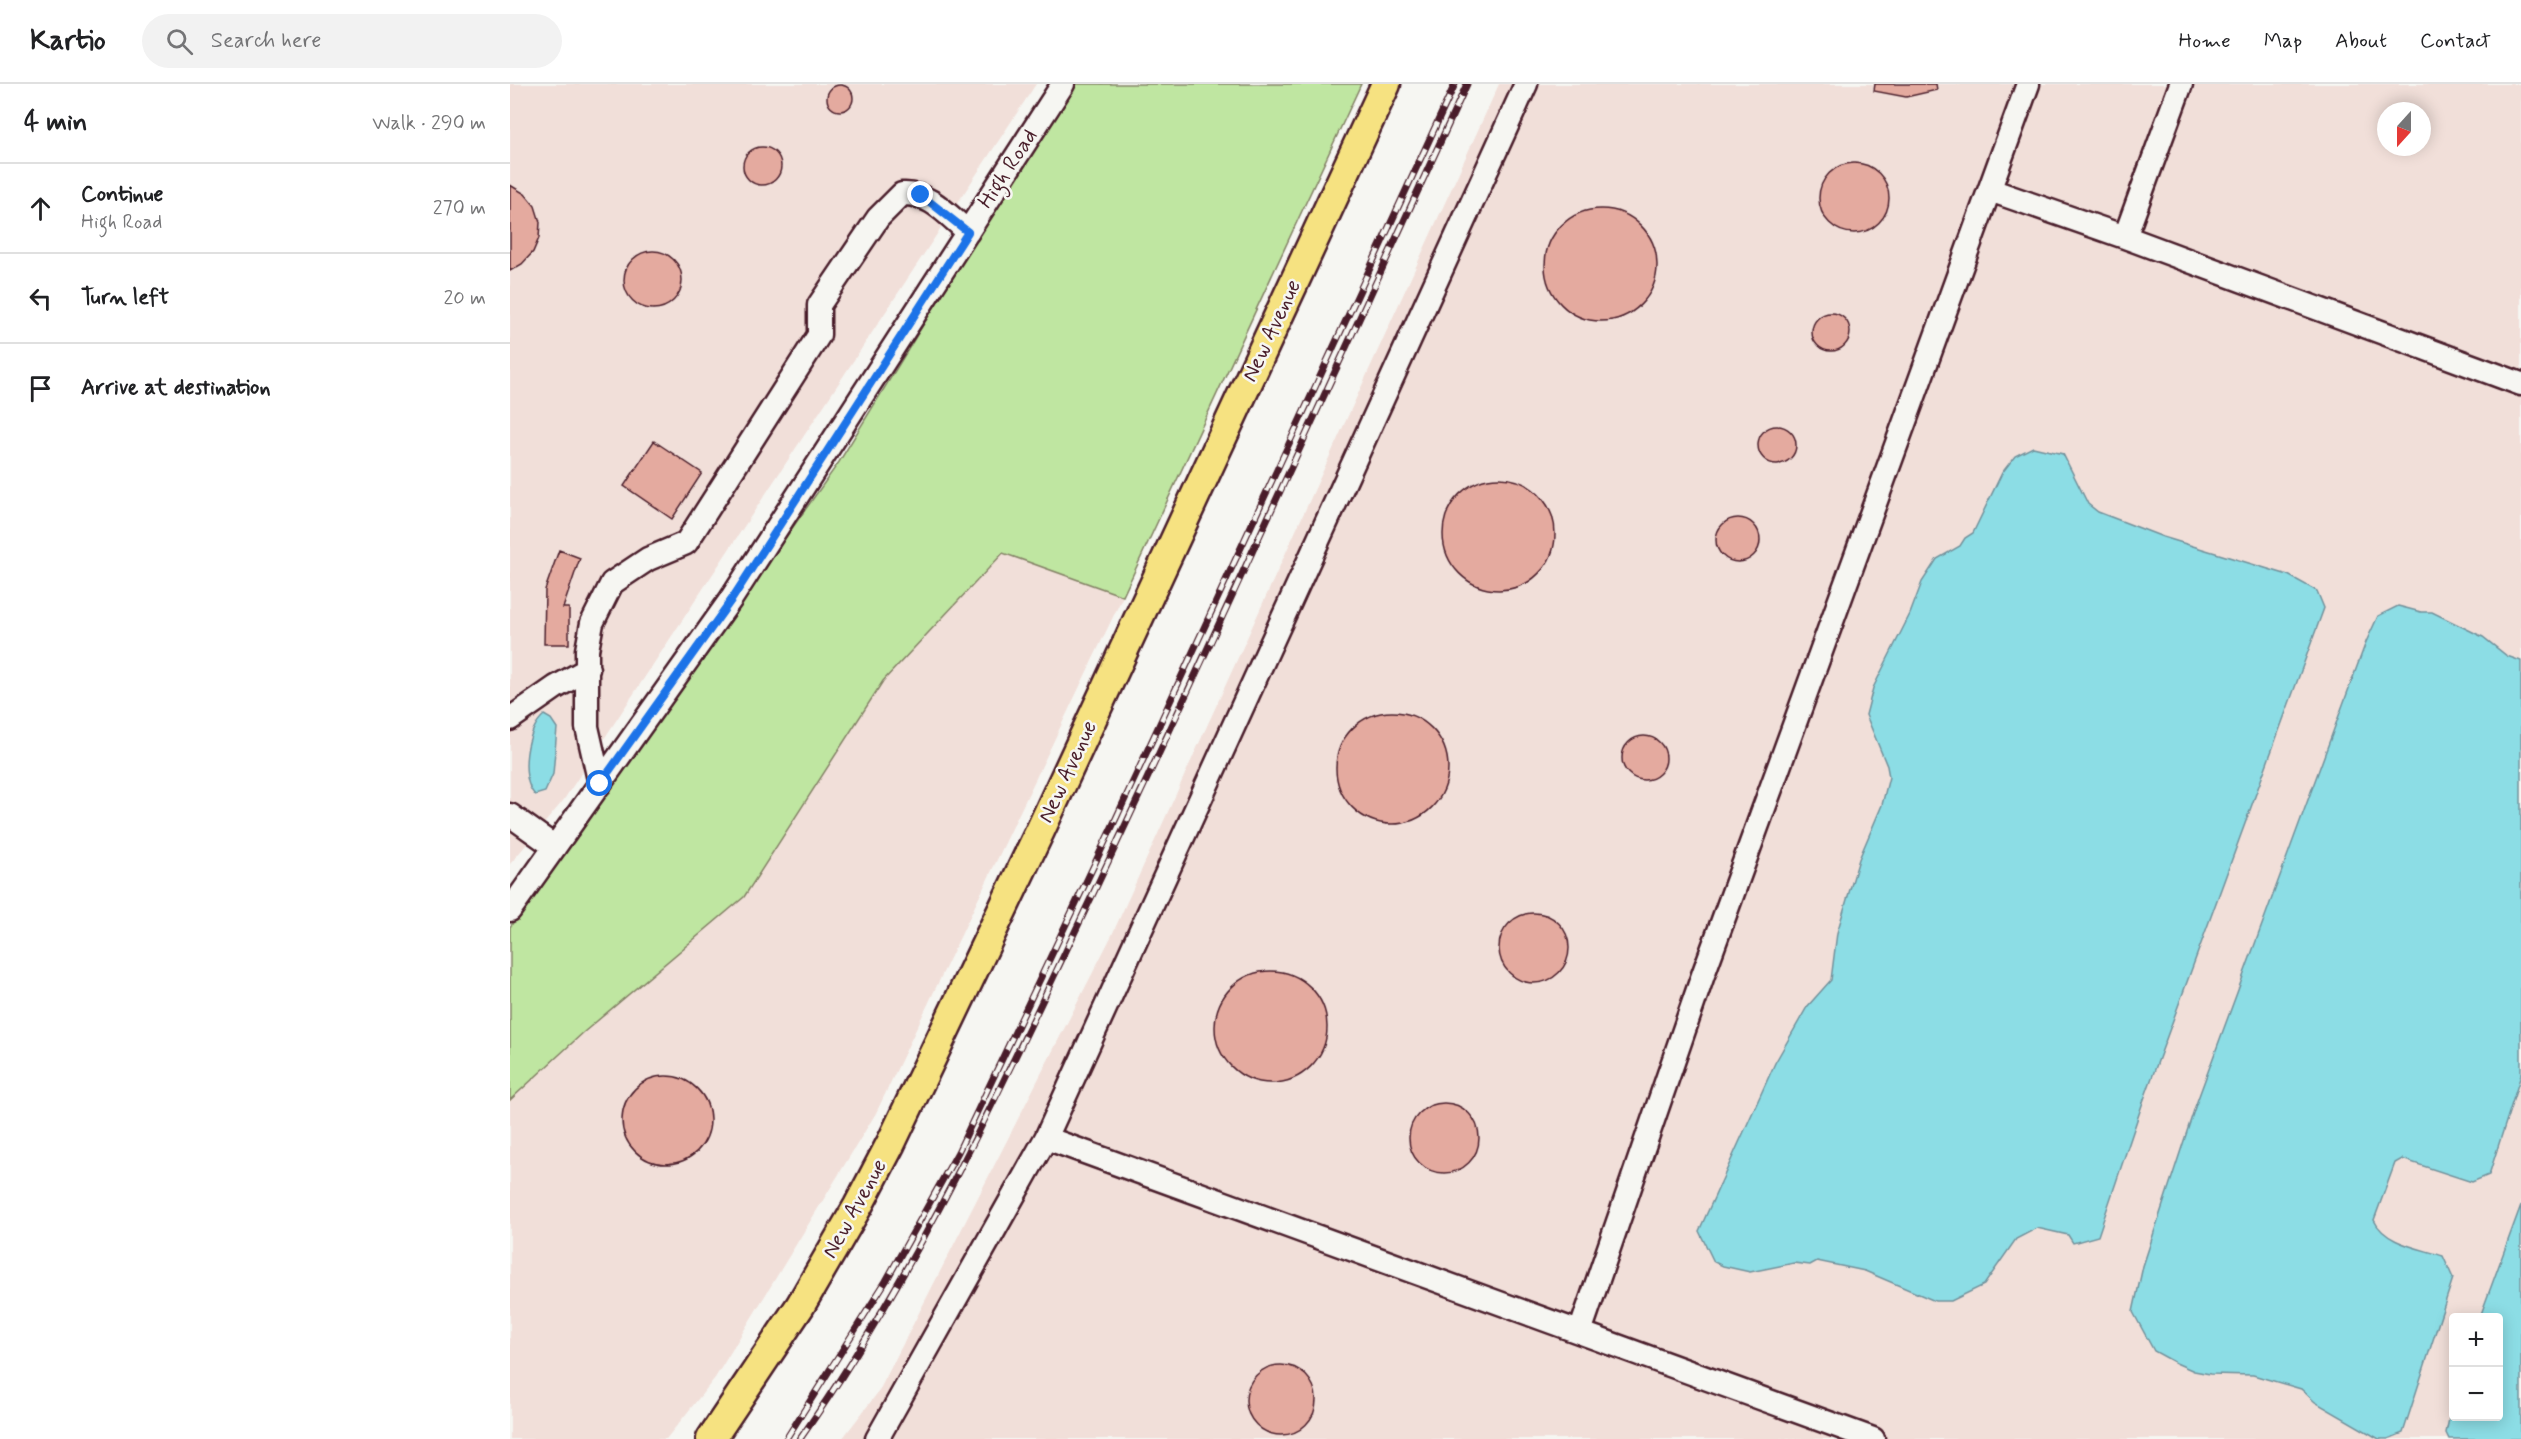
<!DOCTYPE html>
<meta charset="utf-8">
<style>
:root{--surface:#fff;--page:#f2f2f2;--text:#202124;--muted:#757577;--line:#e0e0e0}
body{margin:0;font-family:Mynerve,sans-serif;background:var(--page);color:var(--text)}
.controls{position:absolute;right:18px;bottom:18px;display:grid;overflow:hidden;border-radius:6px;box-shadow:0 3px 15px #0003}
.controls button{width:54px;height:54px;display:grid;place-items:center;padding:0;border:0;border-bottom:2px solid var(--line);background:var(--surface);color:var(--text);font:30px sans-serif}
.compass{position:absolute;left:1867px;top:18px;width:54px;height:54px;border-radius:50%;background:var(--surface);box-shadow:0 3px 15px #0003;rotate:201deg}
.stop{position:absolute;width:18px;height:18px;margin:-14px;border:4px solid #1a73e8;border-radius:50%;background:#fff}
.stop.end{background:#1a73e8;border-color:#fff;box-shadow:0 2px 6px #0008}
.list{margin:0;padding:0;list-style:none}
h2{display:flex;justify-content:space-between;align-items:center;height:78px;margin:0;padding:0 24px;font-size:26px}
h2 small{font-size:20px;font-weight:400;color:var(--muted)}
.list li{display:grid;grid-template-columns:39px 1fr auto;gap:18px;align-items:center;box-sizing:border-box;height:90px;padding:0 24px;border-top:2px solid var(--line)}
.list b{display:block;font-size:22px;white-space:nowrap}
.list p{margin:0;font-size:20px;white-space:nowrap;color:var(--muted)}
.list em{font-size:20px;font-style:normal;color:var(--muted)}
.icon{flex:none;width:33px;height:33px;fill:none;stroke:currentColor;stroke-width:2;stroke-linecap:round;stroke-linejoin:round}
.map{position:relative;flex:none;width:2011px;height:1355px;overflow:hidden}
header{display:flex;align-items:center;gap:36px;box-sizing:border-box;height:84px;padding:0 30px;background:var(--surface);border-bottom:2px solid var(--line)}
header strong{font-size:28px}
nav{display:flex;gap:33px;margin-inline-start:auto;font-size:21px}
.search{width:420px;height:54px;background:var(--page);display:flex;align-items:center;gap:15px;box-sizing:border-box;padding:0 21px;border-radius:33px;color:var(--muted);font-size:22px}
main{display:flex}
aside{flex:1;background:var(--surface)}
.map>svg:first-child{display:block}
</style>
<header>
<strong>Kartio</strong>
<div class="search"><svg class="icon" aria-label="search" viewBox="0 0 24 24"><circle cx="10" cy="10" r="6"/><path d="M15 15l6 6"/></svg>Search here</div>
<nav><a>Home</a><a>Map</a><a>About</a><a>Contact</a></nav>
</header>
<main>
<aside>
<h2>4 min<small>Walk · 290 m</small></h2>
<ul class="list">
<li><svg class="icon" aria-label="ahead" viewBox="0 0 24 24"><path d="M12 20V5M6 11l6-6 6 6"/></svg><div><b>Continue</b><p>High Road</p></div><em>270 m</em></li>
<li><svg class="icon" aria-label="left" viewBox="0 0 24 24"><path d="M17 20v-9H6M10 6l-5 5 5 5"/></svg><div><b>Turn left</b></div><em>20 m</em></li>
<li><svg class="icon" aria-label="arrive" viewBox="0 0 24 24"><path d="M6 21V4h12l-3 4 3 4H6"/></svg><div><b>Arrive at destination</b></div></li>
</ul>
</aside>
<div class="map">
<svg width="2011" height="1355" viewBox="0 0 2011 1355">
<rect width="100%" height="100%" fill="#f6f6f2"/>
<filter id="ink" filterUnits="userSpaceOnUse"><feTurbulence type="fractalNoise" baseFrequency=".0167" numOctaves="2"/><feDisplacementMap in="SourceGraphic" scale="12" xChannelSelector="R" yChannelSelector="G"/><feConvolveMatrix kernelMatrix="1 2 1 2 8 2 1 2 1" color-interpolation-filters="sRGB"/></filter>
<g filter="url(#ink)">
<path fill="#f1dfd9" fill-rule="evenodd" d="M 0,0 L 526,0 L 53,717 L 0,780 Z
M 989,0 L 2011,0 L 2011,1355 L 332,1355 L 369,1307 L 601,853 ZM 1876,27 L 1912,27 L 1912,63 L 1876,63 ZM 1944,1234 L 1988,1234 L 1988,1332 L 1944,1332 Z
M 493,469 L 613,512 L 366,1029 L 205,1294 L 156,1355 L 0,1355 L 0,1014 L 23,991 L 234,813 L 373,597 Z"/>
<path fill="#bfe6a1" stroke="#848266" stroke-width="1.5" d="M 561,0 L 851,0 L 613,512 L 493,469 L 373,597 L 234,813 L 74,948 L 0,1016 L 0,843 L 329,378 Z"/>
<path fill="#8cdde5" stroke="#72919b" stroke-width="1.5" d="M 1523,363 L 1553,370 L 1578,420 L 1588,428 L 1653,453 L 1778,491 L 1807,507 L 1814,524 L 1633,1018 L 1588,1152 L 1563,1159 L 1558,1151 L 1527,1144 L 1506,1155 L 1474,1201 L 1441,1217 L 1425,1217 L 1355,1187 L 1307,1177 L 1300,1181 L 1284,1179 L 1240,1188 L 1213,1182 L 1204,1178 L 1189,1147 L 1265,979 L 1297,923 L 1321,896 L 1327,849 L 1349,775 L 1372,721 L 1379,693 L 1377,682 L 1356,631 L 1363,604 L 1400,530 L 1412,498 L 1427,475 L 1450,462 L 1455,454 L 1463,449 L 1492,389 L 1505,372 Z
M 1888,522 L 1911,528 L 1922,528 L 1973,553 L 1997,572 L 2011,577 L 2011,991 L 1979,1091 L 1962,1098 L 1892,1075 L 1885,1079 L 1864,1136 C 1875,1160 1910,1164 1933,1172 L 1943,1194 L 1893,1349 L 1878,1355 L 1869,1355 L 1805,1318 L 1791,1305 L 1743,1291 L 1700,1290 L 1684,1287 L 1666,1279 L 1644,1267 L 1623,1228 L 1633,1182 L 1685,1023 L 1856,558 L 1868,532 Z
M 34,631 L 41,635 L 47,644 L 43,690 L 35,708 L 25,711 C 9,695 16,645 34,631 Z
M 2011,1121 L 2011,1355 L 1939,1355 L 1936,1349 L 1943,1316 L 1944,1332 L 1988,1332 L 1988,1234 L 1970,1233 Z"/>
<path fill="#e4aa9f" stroke="#4a1f2b" stroke-width="1.5" d="M 1365,0 L 1426,0 L 1427,6 L 1396,13 L 1364,7 Z
M317 14a13 13 0 1 1 26 0a13 13 0 1 1-26 0Z
M233 82a19 19 0 1 1 38 0a19 19 0 1 1-38 0Z
M1309 114a35 35 0 1 1 70 0a35 35 0 1 1-70 0Z
M 0,101 L 15,110 L 25,122 L 30,138 L 29,154 L 23,168 L 12,180 L 0,187 Z
M1035 181a56 56 0 1 1 112 0a56 56 0 1 1-112 0Z
M114 196a29 29 0 1 1 58 0a29 29 0 1 1-58 0Z
M1302 248a19 19 0 1 1 38 0a19 19 0 1 1-38 0Z
M1248 361a19 19 0 1 1 38 0a19 19 0 1 1-38 0Z
M 144,357 L 192,389 L 162,435 L 114,402 Z
M933 450a56 56 0 1 1 112 0a56 56 0 1 1-112 0Z
M1206 456a22 22 0 1 1 44 0a22 22 0 1 1-44 0Z
M 49,466 L 70,474 L 53,524 L 59,524 L 59,560 L 34,560 L 35,506 Z
M826 684a56 56 0 1 1 112 0a56 56 0 1 1-112 0Z
M1112 674a22 22 0 1 1 44 0a22 22 0 1 1-44 0Z
M989 864a35 35 0 1 1 70 0a35 35 0 1 1-70 0Z
M705 943a56 56 0 1 1 112 0a56 56 0 1 1-112 0Z
M112 1036a44 44 0 1 1 88 0a44 44 0 1 1-88 0Z
M899 1054a35 35 0 1 1 70 0a35 35 0 1 1-70 0Z
M736 1316a35 35 0 1 1 70 0a35 35 0 1 1-70 0Z"/>
<g fill="none" stroke-linecap="round" stroke-linejoin="round">
<defs>
<path id="minor" d="M 1480,106 L 1615,153 L 2011,300
M 1615,153 L 1671,0
M 0,635 L 46,603 L 78,585
M 90,700 L 77,643 L 77,566 L 82,539 L 102,499 L 138,475 L 176,459 L 309,251 L 309,221 L 368,134 L 392,110 C 419,108 438,131 458,148
M 0,731 L 45,763
M 0,826 L 221,515 L 553,0
M 536,1054 L 1363,1355
M 1070,1248 L 1193,891 L 1518,0
M 367,1355 L 536,1054 L 1016,0"/>
<path id="major" d="M 201,1355 L 290,1222 L 348,1122 L 381,1059 L 530,747 L 876,0"/>
</defs>
<use href="#minor" stroke="#4a1f2b" stroke-width="27"/>
<use href="#major" stroke="#4a1f2b" stroke-width="33"/>
<use href="#minor" stroke="#f6f6f2" stroke-width="22"/>
<use href="#major" stroke="#f6e281" stroke-width="28"/>
<defs>
<path id="rail" d="M 276,1355 L 376,1197 L 448,1068 L 603,741 L 945,0
M 290,1355 C 408,1187 493,999 581,814 C 709,544 832,271 957,0"/>
</defs>
<use href="#rail" stroke="#4a1f2b" stroke-width="7"/>
<use href="#rail" stroke="#f6f6f2" stroke-width="4.5" stroke-dasharray="14" stroke-linecap="butt"/>
</g>
</g>
<g fill="none" stroke-linecap="round" stroke-linejoin="round" filter="url(#ink)">
<path stroke="#1a73e8" stroke-width="8" d="M 90,700 L 222,515 L 458,148 L 411,111"/>
</g>
<g text-anchor="middle" dominant-baseline="central" stroke-width="5" stroke-linejoin="round" paint-order="stroke">
<g font-size="22" fill="#4a1f2b" stroke="#f6f6f2">
<text transform="translate(498 85) rotate(-57)">High Road</text>
<text transform="translate(762 247) rotate(-65)">New Avenue</text>
<text transform="translate(558 688) rotate(-65)">New Avenue</text>
<text transform="translate(345 1125) rotate(-61)">New Avenue</text>
</g>
</g>
</svg>
<div class="controls">
<button>+</button>
<button>−</button>
</div>
<svg class="compass" viewBox="-18 -18 36 36"><path d="M0-13l5 13h-10z" fill="#e53935"/><path d="M0 13l5-13h-10z" fill="#757577"/></svg>
<div class="stop" style="left:90px;top:700px"></div>
<div class="stop end" style="left:411px;top:111px"></div>
</div>
</main>
